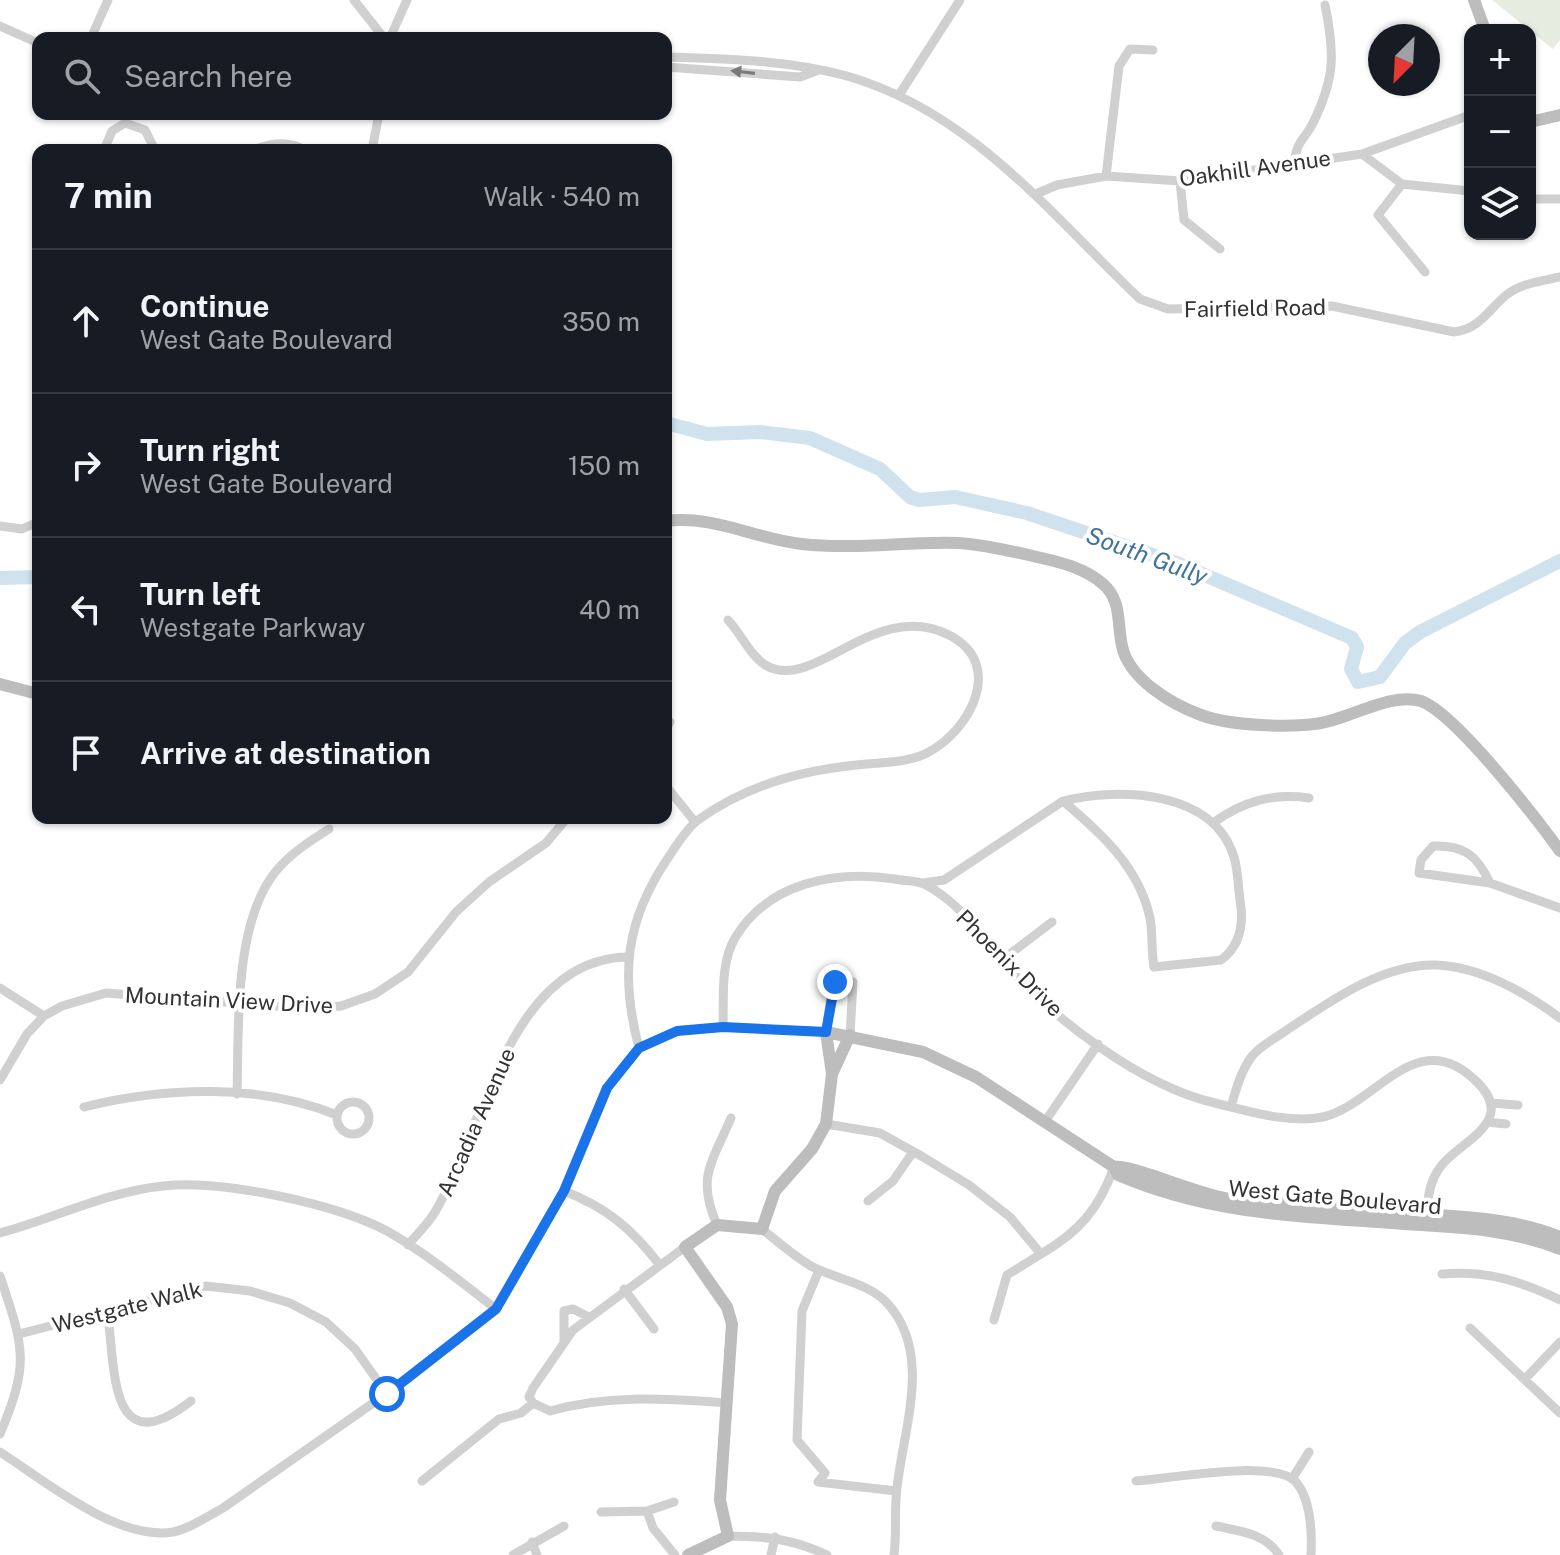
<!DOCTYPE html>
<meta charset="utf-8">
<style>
:root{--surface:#171b24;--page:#20242c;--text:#f1f3f6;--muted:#9ea1a6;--line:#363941}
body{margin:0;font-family:"Public Sans",sans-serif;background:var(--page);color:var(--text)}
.controls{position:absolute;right:24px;top:24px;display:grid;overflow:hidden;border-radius:16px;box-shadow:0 2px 6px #0004}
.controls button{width:72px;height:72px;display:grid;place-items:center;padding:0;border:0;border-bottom:2px solid var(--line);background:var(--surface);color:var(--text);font:40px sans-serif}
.compass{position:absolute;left:1368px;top:24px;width:72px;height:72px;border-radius:50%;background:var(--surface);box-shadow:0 2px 6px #0004;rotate:204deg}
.stop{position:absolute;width:24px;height:24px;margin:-18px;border:6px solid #1a73e8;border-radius:50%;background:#fff}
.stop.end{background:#1a73e8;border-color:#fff;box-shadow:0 2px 8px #0008}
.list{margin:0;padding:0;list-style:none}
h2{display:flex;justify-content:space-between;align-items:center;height:104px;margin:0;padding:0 32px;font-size:34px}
h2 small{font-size:26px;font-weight:400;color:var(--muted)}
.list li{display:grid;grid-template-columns:52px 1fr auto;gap:24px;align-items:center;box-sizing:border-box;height:144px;padding:0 32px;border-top:2px solid var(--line)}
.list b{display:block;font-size:30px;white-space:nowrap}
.list p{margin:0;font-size:26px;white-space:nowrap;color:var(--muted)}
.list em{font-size:26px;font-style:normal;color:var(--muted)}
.icon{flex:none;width:44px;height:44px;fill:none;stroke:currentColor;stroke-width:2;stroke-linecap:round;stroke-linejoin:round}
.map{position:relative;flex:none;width:1560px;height:1555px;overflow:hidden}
.search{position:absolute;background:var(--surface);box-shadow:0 2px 6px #0004;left:32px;top:32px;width:640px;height:88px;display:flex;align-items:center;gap:20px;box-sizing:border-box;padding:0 28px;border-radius:16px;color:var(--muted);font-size:30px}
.panel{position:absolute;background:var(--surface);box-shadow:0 2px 6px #0004;left:32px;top:144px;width:640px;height:680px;border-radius:16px}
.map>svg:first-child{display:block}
</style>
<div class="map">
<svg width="1560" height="1555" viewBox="0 0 1560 1555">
<rect width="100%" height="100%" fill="#fff"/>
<path fill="#e6ecdf" d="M 1492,0 L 1560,0 L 1560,40 L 1553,49 Z"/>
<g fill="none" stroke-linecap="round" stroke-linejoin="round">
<path stroke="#cfe2ee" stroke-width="14" d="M 666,423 L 707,434 L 760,432 L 810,438 L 880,469 L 910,497 L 919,500 L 955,497 L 1027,513 L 1179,564 L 1352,638 L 1357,647 L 1351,669 L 1358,682 L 1380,677 L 1405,643 L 1420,632 L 1560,561
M 0,578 L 38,577"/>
<path stroke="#d0d0d0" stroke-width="9" d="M 354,0 L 384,38
M 0,26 L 38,43
M 91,38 L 108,0
M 390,38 L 407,0
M 666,57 C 727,59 788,60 847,76 C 972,112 1050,214 1140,299 L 1168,309 L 1332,306 L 1454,332 C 1479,329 1488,311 1505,296 C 1520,283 1542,281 1560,277
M 666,67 L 800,77 L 819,70
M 899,95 L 960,0
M 104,150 L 112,131 L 125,123 L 145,130 L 155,150
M 253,150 C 270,143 288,140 305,150
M 372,150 L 379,114
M 1362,154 L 1402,184 L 1470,191
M 1295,162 C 1295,143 1305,139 1313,123 C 1335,78 1335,54 1325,5
M 1106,176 L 1119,66 L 1130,49 L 1153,50
M 1180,181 L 1184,220 L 1220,249
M 1402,184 L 1378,215 L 1425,272
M 1036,194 L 1057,185 L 1106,176 L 1180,181 L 1362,154 L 1470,115
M 1530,199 L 1560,199
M 0,526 L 22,529 L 38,522
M 666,729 L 670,722
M 666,786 L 695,822
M 1213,823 C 1243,801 1273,793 1309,798
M 923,883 L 944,880 L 1063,801 C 1101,833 1139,867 1150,918 C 1153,934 1151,951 1154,967 L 1221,960 C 1241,945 1244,923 1240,900 C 1238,886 1238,870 1234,857 C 1214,790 1118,787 1063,801
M 1490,883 C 1477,855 1464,845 1433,846 L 1421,860 L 1419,873 L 1490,883 L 1560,908
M 1002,960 L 1052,922
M 0,988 L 44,1016
M 723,1027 C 724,998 720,964 735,938 C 768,882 836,870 895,879 C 904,881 916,880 924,884 C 958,901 979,932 1002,960 C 1050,1017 1141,1086 1215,1103 C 1248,1111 1289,1124 1323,1117 C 1376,1105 1417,1022 1477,1082 C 1518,1122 1460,1141 1441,1166 C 1429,1181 1427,1200 1427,1218
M 639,1048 C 620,976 625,921 668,858 C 676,846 686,829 698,820 C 752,781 815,767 880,763 C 895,762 914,760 927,753 C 970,731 1006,664 949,635 C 875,598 815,692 767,666 C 750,656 742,635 728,620
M 0,1080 L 27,1034 L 44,1016 L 62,1006 L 106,993 L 302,1008 L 341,1006 L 375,994 L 408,972 L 456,912 L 489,882 L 546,843 L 567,818
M 237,1094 C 239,1029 233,924 276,871 C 291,853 310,841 329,829
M337 1118a16 16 0 1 1 32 0a16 16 0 1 1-32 0Z
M 1490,1103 L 1518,1105
M 84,1107 C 164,1087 259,1083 337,1115
M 1231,1107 C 1236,1089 1241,1071 1252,1056 C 1259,1047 1272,1040 1281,1034 C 1326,1004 1381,963 1437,965 C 1480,967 1526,993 1560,1018
M 1488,1122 L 1506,1124
M 1044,1123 L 1098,1044
M 826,1124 L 880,1133 L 923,1157 L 969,1185 L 1010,1217 L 1041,1254 C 1079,1232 1099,1209 1114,1167
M 564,1191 C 606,1207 632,1229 659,1264
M 868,1201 L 893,1181 L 913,1152
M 717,1225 C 696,1177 712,1163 731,1118
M 762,1229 C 778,1242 794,1256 811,1266 C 835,1279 870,1283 888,1304 C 933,1354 903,1430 897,1488 C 894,1510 897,1533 894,1555
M 0,1233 C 55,1218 106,1192 163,1186 C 221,1179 336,1204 387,1231 C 426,1253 461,1282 496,1309
M 408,1245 C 417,1234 428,1224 435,1212 C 482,1133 509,959 627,957
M 819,1270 L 802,1311 L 797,1440 L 825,1473 L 818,1482 L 896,1491
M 1442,1274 C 1487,1270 1520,1281 1560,1300
M 0,1276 C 24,1348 30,1363 0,1434
M 624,1289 L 654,1329
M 107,1310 C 116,1362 106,1467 191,1401
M 994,1320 L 1007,1275 L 1041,1254
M 1470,1328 L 1560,1413
M 19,1334 L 206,1286 L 250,1291 L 290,1303 L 326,1322 L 355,1349 L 387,1394
M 564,1342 L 564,1311 L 573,1309 L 589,1317
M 1525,1379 L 1560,1342
M 533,1403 L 529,1397 L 533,1388 L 573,1330 L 685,1247
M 533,1403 L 550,1411 C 609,1394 667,1399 728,1403
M 0,1452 C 45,1481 117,1541 173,1532 C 189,1529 208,1516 223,1508 L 409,1378 L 496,1309 L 564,1191 L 607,1088 L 639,1048 L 677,1031 L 723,1027 L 826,1032 L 832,988 L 843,979 L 853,982 L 850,1035
M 1292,1479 L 1309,1452
M 422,1481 L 499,1419 L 521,1413 L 533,1403
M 1136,1481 C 1169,1479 1274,1458 1296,1482 C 1311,1500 1312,1533 1311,1555
M 647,1511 L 674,1502
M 601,1512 L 647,1511 L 653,1528 L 675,1555
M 1216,1526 C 1239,1531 1265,1533 1279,1555
M 728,1536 C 765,1536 793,1539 827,1555
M 532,1542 L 537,1555
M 513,1555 L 564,1526
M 771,1555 L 775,1537"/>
<path stroke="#bdbdbd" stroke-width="12" d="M 1474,0 L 1485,30
M 1470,95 L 1470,109
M 1530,122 L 1560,115
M 666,521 C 714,515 755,539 802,544 C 855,550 907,541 959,543 C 985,545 1012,551 1037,557 C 1060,562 1085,568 1103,584 C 1122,600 1117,624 1122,646 C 1129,679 1171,704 1201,715 C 1231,726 1290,728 1321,723 C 1351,718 1391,692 1421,701 C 1455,713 1537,819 1560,851
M 0,684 L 38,694
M 832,1074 L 850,1035
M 1114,1167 C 1132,1164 1201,1196 1231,1199 C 1288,1206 1346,1209 1403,1213 C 1454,1216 1512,1217 1560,1237
M 688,1555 L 728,1536 L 720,1500 L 732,1324 L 727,1307 L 685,1247 L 717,1225 L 762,1229 L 775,1191 L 812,1149 L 826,1124 L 832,1074 L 826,1032 L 923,1052 L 976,1077 L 1114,1167 L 1118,1175 C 1214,1216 1302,1216 1404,1224 C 1457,1227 1511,1229 1560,1249"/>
</g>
<defs><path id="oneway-solid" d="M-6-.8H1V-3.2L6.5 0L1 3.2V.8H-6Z" transform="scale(2)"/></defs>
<use fill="#7a7a7a" href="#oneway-solid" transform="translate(743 72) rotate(-173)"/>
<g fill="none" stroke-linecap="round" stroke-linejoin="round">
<path stroke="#1a73e8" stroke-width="10" d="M 387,1394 L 496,1309 L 564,1191 L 607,1088 L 639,1048 L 677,1031 L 723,1027 L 826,1032 L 835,982"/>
</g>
<g text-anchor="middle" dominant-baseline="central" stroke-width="8" stroke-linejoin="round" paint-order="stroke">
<g font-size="22" fill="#333" stroke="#fff">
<text transform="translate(1255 168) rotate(-8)">Oakhill Avenue</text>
<text transform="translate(1255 308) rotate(-1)">Fairfield Road</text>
<text transform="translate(1010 963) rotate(45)">Phoenix Drive</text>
<text transform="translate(229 1000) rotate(3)">Mountain View Drive</text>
<text transform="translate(476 1122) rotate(-66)">Arcadia Avenue</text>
<text transform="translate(1335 1197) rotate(5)">West Gate Boulevard</text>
<text transform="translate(127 1307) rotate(-14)">Westgate Walk</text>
</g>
<g font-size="24" font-style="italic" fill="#3f7597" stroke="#fff">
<text transform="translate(1147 555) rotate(20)">South Gully</text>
</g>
</g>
</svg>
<div class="controls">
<button>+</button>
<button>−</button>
<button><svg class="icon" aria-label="layers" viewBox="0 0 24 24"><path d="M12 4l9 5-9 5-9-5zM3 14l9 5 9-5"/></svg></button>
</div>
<svg class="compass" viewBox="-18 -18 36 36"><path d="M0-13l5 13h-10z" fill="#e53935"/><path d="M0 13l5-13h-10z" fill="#9ea1a6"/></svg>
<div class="stop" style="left:387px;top:1394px"></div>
<div class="stop end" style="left:835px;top:982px"></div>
<div class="search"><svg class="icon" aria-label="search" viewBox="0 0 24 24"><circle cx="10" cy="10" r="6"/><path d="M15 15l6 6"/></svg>Search here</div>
<section class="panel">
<h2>7 min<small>Walk · 540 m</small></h2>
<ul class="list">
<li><svg class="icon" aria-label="ahead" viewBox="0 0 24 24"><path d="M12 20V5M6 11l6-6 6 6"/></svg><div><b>Continue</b><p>West Gate Boulevard</p></div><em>350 m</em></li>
<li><svg class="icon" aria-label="right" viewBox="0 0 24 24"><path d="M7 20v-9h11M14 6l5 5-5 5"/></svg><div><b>Turn right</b><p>West Gate Boulevard</p></div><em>150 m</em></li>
<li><svg class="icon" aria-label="left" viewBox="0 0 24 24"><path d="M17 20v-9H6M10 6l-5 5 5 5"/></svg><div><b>Turn left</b><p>Westgate Parkway</p></div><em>40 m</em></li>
<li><svg class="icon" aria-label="arrive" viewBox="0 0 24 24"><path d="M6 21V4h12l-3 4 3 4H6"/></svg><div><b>Arrive at destination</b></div></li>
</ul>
</section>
</div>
